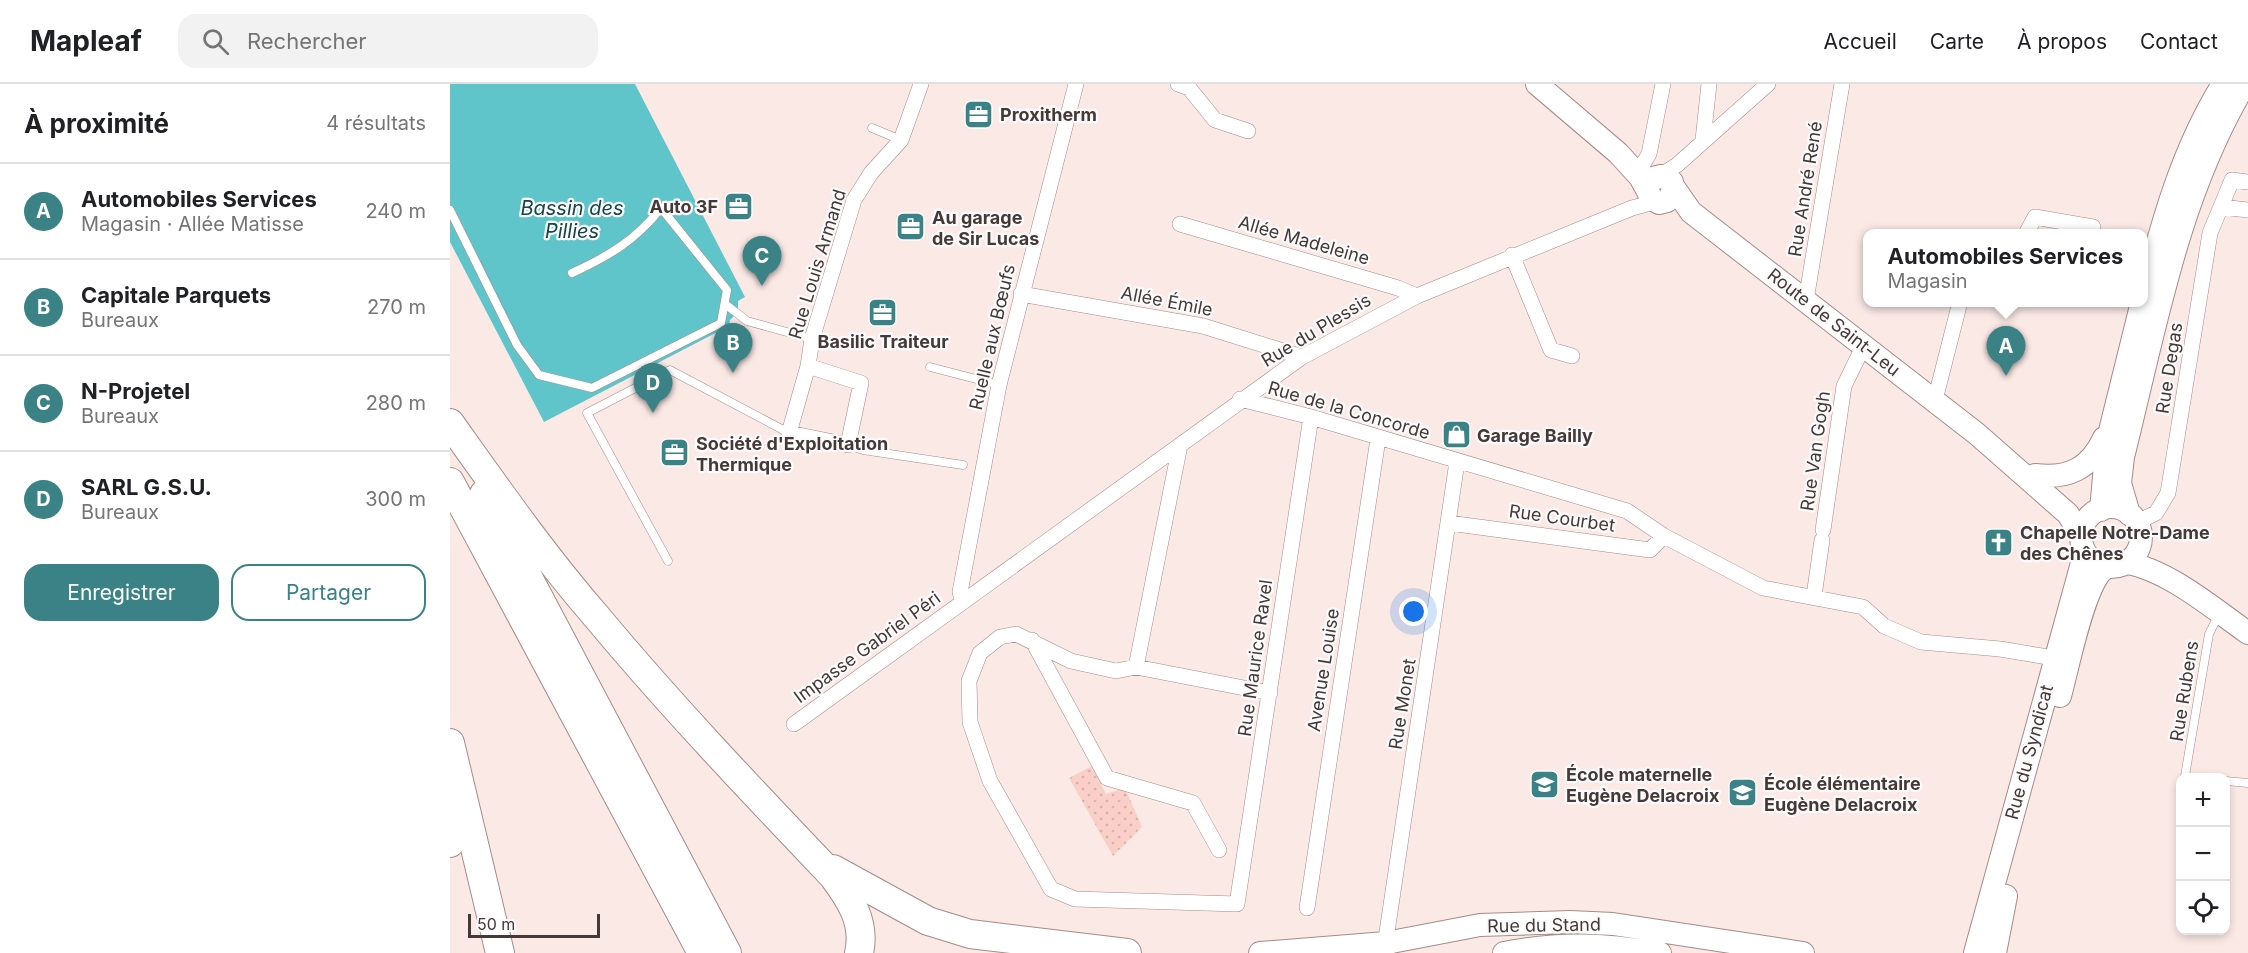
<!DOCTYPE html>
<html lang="fr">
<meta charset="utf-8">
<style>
:root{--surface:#fff;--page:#f2f2f2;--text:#202124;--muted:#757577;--line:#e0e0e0;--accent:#3a8286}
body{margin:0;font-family:Inter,sans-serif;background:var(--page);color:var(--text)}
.controls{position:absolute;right:18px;bottom:18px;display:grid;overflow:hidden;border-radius:12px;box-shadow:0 3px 9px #0003}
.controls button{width:54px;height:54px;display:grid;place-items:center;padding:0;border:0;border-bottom:2px solid var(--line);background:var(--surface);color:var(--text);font:30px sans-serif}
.scale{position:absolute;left:18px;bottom:15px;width:132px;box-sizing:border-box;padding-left:6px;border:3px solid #443937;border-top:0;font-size:16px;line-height:21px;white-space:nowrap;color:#443937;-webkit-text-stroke:4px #fbfbfb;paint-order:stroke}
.you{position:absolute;left:964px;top:528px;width:21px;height:21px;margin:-15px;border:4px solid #fff;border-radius:50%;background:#1a73e8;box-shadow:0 0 0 9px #1a73e833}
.badge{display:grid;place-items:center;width:39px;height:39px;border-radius:50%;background:var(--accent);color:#fff;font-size:20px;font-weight:700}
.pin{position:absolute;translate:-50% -50px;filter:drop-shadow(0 2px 3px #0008)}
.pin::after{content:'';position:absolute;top:32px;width:21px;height:18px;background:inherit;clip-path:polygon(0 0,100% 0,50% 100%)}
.popup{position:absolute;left:1413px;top:145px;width:285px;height:78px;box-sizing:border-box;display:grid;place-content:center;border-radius:12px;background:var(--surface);filter:drop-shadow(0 2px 4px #0005);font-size:20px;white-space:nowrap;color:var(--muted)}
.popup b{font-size:22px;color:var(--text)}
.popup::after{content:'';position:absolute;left:50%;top:100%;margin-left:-12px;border:12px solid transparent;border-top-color:var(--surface)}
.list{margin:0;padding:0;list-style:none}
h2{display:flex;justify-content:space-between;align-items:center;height:78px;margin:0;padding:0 24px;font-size:26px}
h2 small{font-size:20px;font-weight:400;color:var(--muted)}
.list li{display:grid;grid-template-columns:39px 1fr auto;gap:18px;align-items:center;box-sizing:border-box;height:96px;padding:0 24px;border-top:2px solid var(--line)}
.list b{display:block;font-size:22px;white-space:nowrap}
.list p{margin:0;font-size:20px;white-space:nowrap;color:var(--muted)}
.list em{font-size:20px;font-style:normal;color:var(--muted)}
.actions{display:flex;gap:12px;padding:18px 24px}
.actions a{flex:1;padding:14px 0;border:2px solid var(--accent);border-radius:18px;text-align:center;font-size:21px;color:var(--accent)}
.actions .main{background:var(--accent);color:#fff}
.icon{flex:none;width:33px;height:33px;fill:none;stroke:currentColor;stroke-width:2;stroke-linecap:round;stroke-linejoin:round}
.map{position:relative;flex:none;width:1798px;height:869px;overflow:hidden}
header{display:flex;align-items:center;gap:36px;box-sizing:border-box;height:84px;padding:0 30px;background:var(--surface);border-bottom:2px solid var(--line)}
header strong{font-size:28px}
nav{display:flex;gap:33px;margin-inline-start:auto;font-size:21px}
.search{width:420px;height:54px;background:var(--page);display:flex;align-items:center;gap:15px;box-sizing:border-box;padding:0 21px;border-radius:18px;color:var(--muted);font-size:22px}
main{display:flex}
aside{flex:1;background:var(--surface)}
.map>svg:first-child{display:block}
</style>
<header>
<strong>Mapleaf</strong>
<div class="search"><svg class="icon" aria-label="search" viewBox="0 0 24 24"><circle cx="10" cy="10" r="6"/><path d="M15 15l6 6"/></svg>Rechercher</div>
<nav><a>Accueil</a><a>Carte</a><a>À propos</a><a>Contact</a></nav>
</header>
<main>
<aside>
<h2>À proximité<small>4 résultats</small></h2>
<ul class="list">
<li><span class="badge">A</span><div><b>Automobiles Services</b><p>Magasin · Allée Matisse</p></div><em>240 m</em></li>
<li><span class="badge">B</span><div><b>Capitale Parquets</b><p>Bureaux</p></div><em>270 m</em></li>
<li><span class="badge">C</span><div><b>N-Projetel</b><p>Bureaux</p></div><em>280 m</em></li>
<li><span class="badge">D</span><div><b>SARL G.S.U.</b><p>Bureaux</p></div><em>300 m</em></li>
</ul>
<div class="actions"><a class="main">Enregistrer</a><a>Partager</a></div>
</aside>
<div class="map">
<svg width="1798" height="869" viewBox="0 0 1798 869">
<defs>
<pattern id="park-dots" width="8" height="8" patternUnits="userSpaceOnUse" patternTransform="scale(1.5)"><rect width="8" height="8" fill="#f9cfc7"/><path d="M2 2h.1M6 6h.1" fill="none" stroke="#d7b2ac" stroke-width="1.8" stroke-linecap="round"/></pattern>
</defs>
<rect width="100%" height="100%" fill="#fbe9e6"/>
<path fill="url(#park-dots)" d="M 642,682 L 656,710 L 675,704 L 692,743 L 663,772 L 619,694 Z"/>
<path fill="#5fc5ca" d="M 0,0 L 185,0 L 295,213 L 288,217 L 288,228 L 280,236 L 279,242 L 94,338 L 0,158 Z"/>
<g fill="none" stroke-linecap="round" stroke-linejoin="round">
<defs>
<path id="lane" d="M 422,44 L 451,56
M 0,126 L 67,261 L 89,291 L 142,304 L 271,239 L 277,206 L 211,124 C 186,156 159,172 122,189
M 275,220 L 297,237 L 362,255
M 480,283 L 549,301
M 398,361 L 413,366 L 513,381
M 218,477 L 137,329 L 220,286 L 339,349
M 1749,694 L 1735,692 L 1759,550 L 1769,530
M 1776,697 L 1798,699"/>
<path id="street" d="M 728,0 L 739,4 L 765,36 L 798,47
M 1253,56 L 1259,0
M 1187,90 L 1199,70 L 1213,0
M 1210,92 L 1227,81 L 1318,0
M 1772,123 L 1798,126
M 730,140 L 948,204 L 967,212
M 1576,150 L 1585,133 L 1643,143
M 1062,171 L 1101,266 L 1122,272
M 571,210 L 753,242 L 852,273
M 1356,216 L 1392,0
M 358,282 L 411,299 L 398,361 L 339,349 L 358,282 L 362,255 L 404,116 L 421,89 L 451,56 L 471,0
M 790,315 L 861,333 L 1177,427 L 1214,452 L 1313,504 L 1413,523 L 1434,542 L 1471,558 L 1550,565 L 1604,574
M 1485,316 L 1510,218
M 1687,438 L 1706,429 L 1718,409 L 1760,149 L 1782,96 L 1798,98
M 999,439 L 1200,466 L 1214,452
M 1373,446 L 1394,302 L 1414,261
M 1364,512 L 1372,456
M 513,518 L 510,508 L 549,301 L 626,0
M 582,556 L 657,694 L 743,719 L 769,766
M 686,583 L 730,361
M 820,609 L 686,583 L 666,587 L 621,577 L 566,550 L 550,553 L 530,569 L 519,597 L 520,638 L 540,697 L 601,805 L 625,815 L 787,820 L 861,333
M 344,640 L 852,273 L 967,212 L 1182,124 L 1205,118
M 857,824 L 928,355
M 937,867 L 937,848 L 1007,378"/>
<path id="secondary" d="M 1087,0 L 1168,69 L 1190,93 L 1202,115 L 1209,119 L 1217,117 L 1224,106 L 1222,98 L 1211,92 L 1203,94 L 1197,104
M 1223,102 L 1241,128 L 1527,350 L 1618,430 L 1631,452
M 1694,210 C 1712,138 1733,64 1773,0
M 1585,391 C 1618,395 1640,385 1654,354
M1631 453a30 30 0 1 1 60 0a30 30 0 1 1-60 0Z
M 1651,426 L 1657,359 L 1692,218
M 1679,430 L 1670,399 L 1673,373 C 1705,246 1727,114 1795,0
M 1677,479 C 1718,486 1764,525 1798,549
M 1610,612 C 1618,585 1634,495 1657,483
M 810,869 L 936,859 L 1030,841 L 1120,838 L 1163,840 L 1353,869
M 1054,869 C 1112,858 1151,860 1210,869
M 1525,869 L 1635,468
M 1545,869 L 1556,812"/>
<path id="highway" d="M 0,339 C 47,405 93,471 146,532 C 221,622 302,707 383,792 C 400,815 416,838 409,869
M 0,398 L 252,869
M 34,410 L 277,869
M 0,659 L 50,869
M 0,759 L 3,713
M 383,785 L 478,837 L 520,850 L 677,869"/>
</defs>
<use href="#lane" stroke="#a58b86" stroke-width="9"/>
<use href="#street" stroke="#a58b86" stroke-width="16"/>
<use href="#secondary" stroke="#a58b86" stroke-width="24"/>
<use href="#highway" stroke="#a58b86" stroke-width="30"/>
<use href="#lane" stroke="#fff" stroke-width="8"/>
<use href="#street" stroke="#fff" stroke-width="15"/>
<use href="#secondary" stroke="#fff" stroke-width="22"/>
<use href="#highway" stroke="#fff" stroke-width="28"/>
</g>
<defs>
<symbol id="office-square" viewBox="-11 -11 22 22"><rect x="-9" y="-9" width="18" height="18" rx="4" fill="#3a8286" stroke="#fbfbfb"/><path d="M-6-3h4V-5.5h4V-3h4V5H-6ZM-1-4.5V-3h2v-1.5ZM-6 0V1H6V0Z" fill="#fff"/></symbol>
<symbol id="shop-square" viewBox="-11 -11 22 22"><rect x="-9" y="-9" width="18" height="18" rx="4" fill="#3a8286" stroke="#fbfbfb"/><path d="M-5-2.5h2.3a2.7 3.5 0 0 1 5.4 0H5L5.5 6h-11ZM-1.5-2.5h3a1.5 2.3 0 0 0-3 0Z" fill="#fff"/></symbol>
<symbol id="church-square" viewBox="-11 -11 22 22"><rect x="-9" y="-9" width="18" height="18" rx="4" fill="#3a8286" stroke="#fbfbfb"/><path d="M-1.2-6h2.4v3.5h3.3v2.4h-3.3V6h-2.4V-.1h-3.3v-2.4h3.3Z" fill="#fff"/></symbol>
<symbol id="school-square" viewBox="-11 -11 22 22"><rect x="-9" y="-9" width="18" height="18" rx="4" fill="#3a8286" stroke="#fbfbfb"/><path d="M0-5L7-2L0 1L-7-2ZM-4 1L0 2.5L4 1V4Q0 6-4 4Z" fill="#fff"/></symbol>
</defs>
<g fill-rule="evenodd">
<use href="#office-square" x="512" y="14" width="33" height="33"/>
<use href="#office-square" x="272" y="106" width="33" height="33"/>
<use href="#office-square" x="444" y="126" width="33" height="33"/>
<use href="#office-square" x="416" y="212" width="33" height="33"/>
<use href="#shop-square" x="990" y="334" width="33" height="33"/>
<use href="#office-square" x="208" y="352" width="33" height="33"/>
<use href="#church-square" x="1532" y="442" width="33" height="33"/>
<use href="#school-square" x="1078" y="684" width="33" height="33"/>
<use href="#school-square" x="1276" y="692" width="33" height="33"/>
</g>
<g text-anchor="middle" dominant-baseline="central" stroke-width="4.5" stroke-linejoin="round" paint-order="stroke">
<g font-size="18" font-weight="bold" fill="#443937" stroke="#fbfbfb" text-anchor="start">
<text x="550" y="30">Proxitherm</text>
<text x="268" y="122" text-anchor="end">Auto 3F</text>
<text x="482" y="133">Au garage<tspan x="482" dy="21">de Sir Lucas</tspan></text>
<text x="433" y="257" text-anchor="middle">Basilic Traiteur</text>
<text x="1027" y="351">Garage Bailly</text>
<text x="246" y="359">Société d'Exploitation<tspan x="246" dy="21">Thermique</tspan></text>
<text x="1570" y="448">Chapelle Notre-Dame<tspan x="1570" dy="21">des Chênes</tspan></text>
<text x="1116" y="690">École maternelle<tspan x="1116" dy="21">Eugène Delacroix</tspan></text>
<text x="1314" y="699">École élémentaire<tspan x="1314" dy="21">Eugène Delacroix</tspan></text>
</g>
<g font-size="18" fill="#443937" stroke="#fbfbfb">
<text transform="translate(1355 105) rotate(-81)">Rue André René</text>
<text transform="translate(854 156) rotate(16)">Allée Madeleine</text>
<text transform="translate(367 180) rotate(-73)">Rue Louis Armand</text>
<text transform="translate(717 217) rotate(11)">Allée Émile</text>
<text transform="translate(1384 238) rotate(38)">Route de Saint-Leu</text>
<text transform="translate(866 246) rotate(-31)">Rue du Plessis</text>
<text transform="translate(542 253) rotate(-77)">Ruelle aux Bœufs</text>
<text transform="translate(1719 284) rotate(-81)">Rue Degas</text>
<text transform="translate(899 326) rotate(16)">Rue de la Concorde</text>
<text transform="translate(1365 367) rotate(-82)">Rue Van Gogh</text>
<text transform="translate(1112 434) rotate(8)">Rue Courbet</text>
<text transform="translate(417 563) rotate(-36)">Impasse Gabriel Péri</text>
<text transform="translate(805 574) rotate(-82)">Rue Maurice Ravel</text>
<text transform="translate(873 586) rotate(-81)">Avenue Louise</text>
<text transform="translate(1734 607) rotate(-81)">Rue Rubens</text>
<text transform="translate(952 620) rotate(-81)">Rue Monet</text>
<text transform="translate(1579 668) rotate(-75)">Rue du Syndicat</text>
<text transform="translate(1094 841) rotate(-1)">Rue du Stand</text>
</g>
<g font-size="20" font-style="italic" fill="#154547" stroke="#fbfbfb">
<text x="122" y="124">Bassin des<tspan x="122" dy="23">Pillies</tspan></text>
</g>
</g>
</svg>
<div class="controls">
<button>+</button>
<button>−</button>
<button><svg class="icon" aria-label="locate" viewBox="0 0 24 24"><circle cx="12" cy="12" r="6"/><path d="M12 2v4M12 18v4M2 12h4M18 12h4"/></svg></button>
</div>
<div class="scale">50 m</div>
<div class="you"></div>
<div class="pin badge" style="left:1556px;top:292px">A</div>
<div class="popup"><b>Automobiles Services</b>Magasin</div>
<div class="pin badge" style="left:283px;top:289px">B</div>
<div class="pin badge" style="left:312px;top:202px">C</div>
<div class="pin badge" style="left:203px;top:329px">D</div>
</div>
</main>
